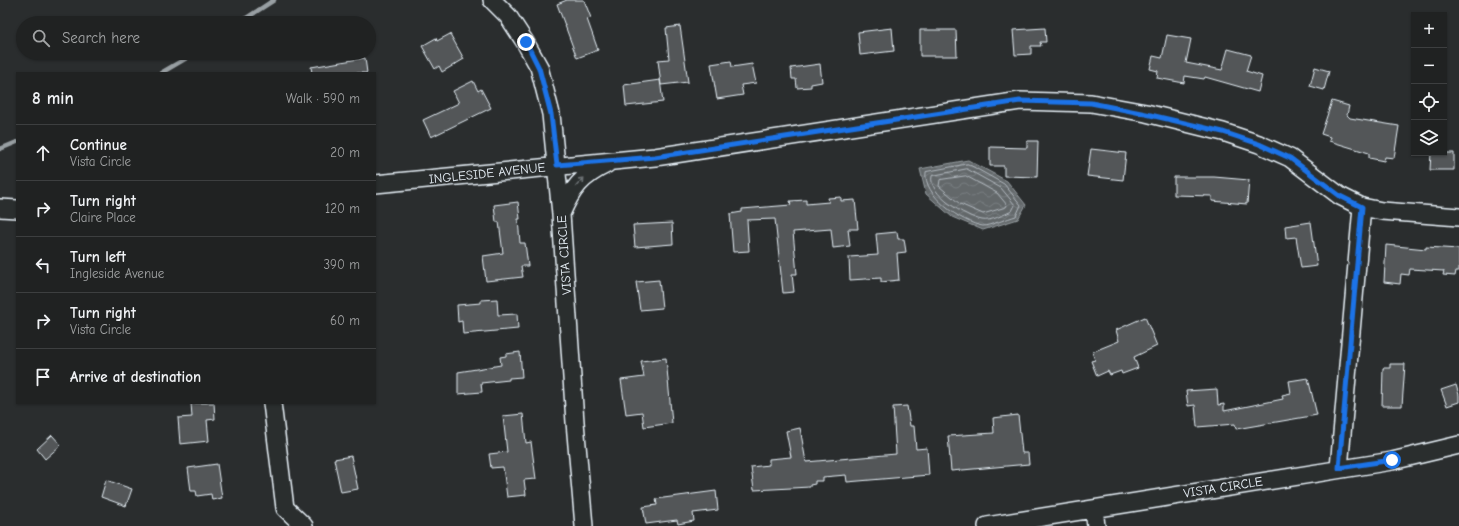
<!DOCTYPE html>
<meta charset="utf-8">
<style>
:root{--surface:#202222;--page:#282a2a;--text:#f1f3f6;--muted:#a2a4a5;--line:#3d3f40}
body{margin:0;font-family:"Comic Neue",sans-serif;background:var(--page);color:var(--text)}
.controls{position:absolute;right:12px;top:12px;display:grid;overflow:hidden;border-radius:0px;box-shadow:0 1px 3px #0004}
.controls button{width:36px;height:36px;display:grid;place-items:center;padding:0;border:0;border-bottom:1px solid var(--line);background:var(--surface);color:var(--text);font:20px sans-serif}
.stop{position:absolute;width:12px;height:12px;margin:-9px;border:3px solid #1a73e8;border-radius:50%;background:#fff}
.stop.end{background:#1a73e8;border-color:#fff;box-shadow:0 1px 4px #0008}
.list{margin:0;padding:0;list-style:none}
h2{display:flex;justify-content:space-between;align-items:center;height:52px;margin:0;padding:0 16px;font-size:17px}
h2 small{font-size:13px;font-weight:400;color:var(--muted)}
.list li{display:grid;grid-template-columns:26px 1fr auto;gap:12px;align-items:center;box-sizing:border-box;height:56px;padding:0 16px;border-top:1px solid var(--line)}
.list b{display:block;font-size:15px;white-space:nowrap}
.list p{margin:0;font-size:13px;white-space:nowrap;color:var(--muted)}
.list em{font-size:13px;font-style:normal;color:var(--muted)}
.icon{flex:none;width:22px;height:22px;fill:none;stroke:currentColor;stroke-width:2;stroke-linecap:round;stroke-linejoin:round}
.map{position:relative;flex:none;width:1459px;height:526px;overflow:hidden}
.search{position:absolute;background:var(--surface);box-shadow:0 1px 3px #0004;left:16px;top:16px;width:360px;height:44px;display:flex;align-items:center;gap:10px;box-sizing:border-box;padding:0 14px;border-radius:22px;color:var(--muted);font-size:15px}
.panel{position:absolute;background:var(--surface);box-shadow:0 1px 3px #0004;left:16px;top:72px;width:360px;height:332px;border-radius:0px}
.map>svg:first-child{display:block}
</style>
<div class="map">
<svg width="1459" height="526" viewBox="0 0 1459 526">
<defs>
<pattern id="water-waves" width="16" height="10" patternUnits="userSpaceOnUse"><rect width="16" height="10" fill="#63686b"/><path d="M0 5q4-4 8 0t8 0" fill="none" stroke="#797e81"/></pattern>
</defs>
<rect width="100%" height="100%" fill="#2a2d2e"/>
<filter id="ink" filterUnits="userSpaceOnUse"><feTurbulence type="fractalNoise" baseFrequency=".025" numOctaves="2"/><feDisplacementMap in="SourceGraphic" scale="8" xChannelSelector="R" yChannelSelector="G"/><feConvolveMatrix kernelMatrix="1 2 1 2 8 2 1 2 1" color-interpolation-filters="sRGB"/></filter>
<g filter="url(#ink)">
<path fill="url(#water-waves)" stroke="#989fa3" d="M 968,160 L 1007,181 L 1026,205 L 1018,219 L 983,230 L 952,217 L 926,194 L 920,169 Z"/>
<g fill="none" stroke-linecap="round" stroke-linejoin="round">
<path stroke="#b3bac0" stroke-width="1" d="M 968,164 L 1004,184 L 1021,205 L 1016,216 C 1009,218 989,226 983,226 C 962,223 922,195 926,172 Z
M 967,169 L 1001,188 L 1015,205 L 1012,211 C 1005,214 990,222 982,220 C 966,217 927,194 932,176 Z
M 966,176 L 997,193 L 1007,205 L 1006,207 L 983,214 L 960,204 L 939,186 L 940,180 Z"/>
<path stroke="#989fa3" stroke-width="4.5" d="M 239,23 L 274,0
M 161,73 L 195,53
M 0,149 L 17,142"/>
</g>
<path fill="#535759" stroke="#e8f1f8" d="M 567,0 L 584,0 L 591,18 L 587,19 L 598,50 L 577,58 L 557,4 Z
M 680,26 L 688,82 L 661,85 L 658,60 L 669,59 L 666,28 Z
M 892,28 L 894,51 L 860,55 L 858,32 Z
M 1045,28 L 1046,42 L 1040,42 L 1041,46 L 1031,46 L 1031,54 L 1015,55 L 1013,30 Z
M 920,30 L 956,30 L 957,56 L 920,56 Z
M 450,34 L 464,59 L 442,72 L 439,66 L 435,69 L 422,46 L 436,38 L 437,41 Z
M 1167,35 L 1191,39 L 1186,63 L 1222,70 L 1228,49 L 1251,55 L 1246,71 L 1262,76 L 1258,92 L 1205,77 L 1204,79 L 1185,76 L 1184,83 L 1157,78 L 1158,71 L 1150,69 L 1153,56 L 1162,58 Z
M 365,58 L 367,73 L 312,73 L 311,67 Z
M 731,61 L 732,67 L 752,64 L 756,83 L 741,85 L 743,95 L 717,99 L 711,64 Z
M 820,64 L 822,82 L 811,84 L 811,87 L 797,88 L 796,79 L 792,79 L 791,68 Z
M 1315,67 L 1329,71 L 1324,90 L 1310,86 Z
M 660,80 L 663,102 L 626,106 L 624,85 Z
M 473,81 L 478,91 L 481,89 L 491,108 L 431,137 L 423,120 L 459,103 L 453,91 Z
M 1332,101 L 1349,106 L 1347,115 L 1350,118 L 1399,126 L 1394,158 L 1385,157 L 1384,161 L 1369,158 L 1369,153 L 1329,141 L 1330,137 L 1321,134 Z
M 1027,141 L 1038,141 L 1037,177 L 1004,176 L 1004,166 L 990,166 L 990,147 L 1027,148 Z
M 1091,149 L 1126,153 L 1123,180 L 1087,176 Z
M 1431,153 L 1454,153 L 1454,170 L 1430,170 Z
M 1174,177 L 1214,177 L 1249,180 L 1247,204 L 1212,201 L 1212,196 L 1174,195 Z
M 841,197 L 841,201 L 855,200 L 858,229 L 848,229 L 850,246 L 833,248 L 831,229 L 793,232 L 797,274 L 792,274 L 794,292 L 783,293 L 775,219 L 747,220 L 749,251 L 733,252 L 730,214 L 742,212 L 742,209 L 791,205 L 790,201 L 806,200 L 806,204 L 829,202 L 828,198 Z
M 518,202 L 520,219 L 518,219 L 520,243 L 525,243 L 528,266 L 521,266 L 523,277 L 486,281 L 483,256 L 503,253 L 499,222 L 496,222 L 494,205 Z
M 1311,222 L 1317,266 L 1301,268 L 1296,237 L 1286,238 L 1285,226 Z
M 672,223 L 673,244 L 635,247 L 633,225 Z
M 897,232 L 898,239 L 904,239 L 906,252 L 897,253 L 899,280 L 881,282 L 881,278 L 850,280 L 849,257 L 878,255 L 876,234 Z
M 1386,245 L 1426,249 L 1426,247 L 1459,249 L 1459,271 L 1456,271 L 1455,276 L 1443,275 L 1444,271 L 1410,269 L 1409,275 L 1401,274 L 1400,284 L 1384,282 Z
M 659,280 L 662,308 L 640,310 L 636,282 Z
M 497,299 L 498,315 L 517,314 L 518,329 L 463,334 L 462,321 L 458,322 L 457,305 L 481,303 L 481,300 Z
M 1145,317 L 1157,346 L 1134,357 L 1138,368 L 1122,374 L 1121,371 L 1110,375 L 1108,371 L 1097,376 L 1091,361 L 1095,360 L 1092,352 L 1119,341 L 1116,330 Z
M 520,352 L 522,377 L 509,378 L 509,380 L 481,383 L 482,392 L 458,394 L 458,372 L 501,365 L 500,357 L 506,356 L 506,354 Z
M 666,358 L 672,423 L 644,427 L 642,412 L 626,414 L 621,380 L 644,377 L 641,361 Z
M 1390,364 L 1405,364 L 1402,406 L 1382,406 L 1383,368 L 1390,368 Z
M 1308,378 L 1317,415 L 1236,429 L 1235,424 L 1197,427 L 1195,405 L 1188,406 L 1186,391 L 1217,389 L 1218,405 L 1224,404 L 1224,411 L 1283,399 L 1282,395 L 1291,393 L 1289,381 Z
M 1456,385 L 1459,395 L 1459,402 L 1447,406 L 1441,390 Z
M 191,403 L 214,403 L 215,419 L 207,420 L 209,441 L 180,444 L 178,418 L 192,417 Z
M 907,406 L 910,426 L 914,426 L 916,449 L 927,448 L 929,475 L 847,482 L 846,475 L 823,477 L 823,481 L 815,481 L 815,484 L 810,485 L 810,487 L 754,490 L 751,467 L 769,465 L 769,459 L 791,457 L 786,431 L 800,428 L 806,462 L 896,454 L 893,407 Z
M 523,414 L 526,443 L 531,442 L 536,479 L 524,480 L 526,495 L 507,497 L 503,467 L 491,468 L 489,454 L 507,452 L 503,416 Z
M 1018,415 L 1022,453 L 1028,453 L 1029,464 L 951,471 L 948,436 L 994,433 L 993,418 Z
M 52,435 L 61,445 L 45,459 L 37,449 Z
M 351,456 L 358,489 L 341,492 L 334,459 Z
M 217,464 L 222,498 L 212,500 L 211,494 L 197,496 L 196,491 L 191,491 L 188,468 Z
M 106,480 L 132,489 L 126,506 L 101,497 Z
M 716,491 L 718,510 L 693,513 L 694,521 L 678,524 L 677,520 L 646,524 L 643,507 L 657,505 L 656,499 Z"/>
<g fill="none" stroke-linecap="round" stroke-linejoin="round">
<defs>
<path id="minor" d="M 492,0 L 508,16 L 525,42 L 539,67 L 551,114 L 561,214 L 575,422 L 584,526
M 375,184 L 655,157 L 1020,101 L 1091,103 L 1146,113 L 1223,132 L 1259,144 L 1290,158 L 1340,196 L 1362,207 L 1382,211 L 1459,217
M 0,208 L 17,209
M 561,214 C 572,188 582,176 607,164
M 272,403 L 285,508 L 304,526
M 1339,468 L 1362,207
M 1094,509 L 1096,526
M 987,526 L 1392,461 L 1459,445"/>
</defs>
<use href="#minor" stroke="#e8f1f8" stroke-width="20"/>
<use href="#minor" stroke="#2a2d2e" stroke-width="17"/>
</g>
<defs><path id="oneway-shaft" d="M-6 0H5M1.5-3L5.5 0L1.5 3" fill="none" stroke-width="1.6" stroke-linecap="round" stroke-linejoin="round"/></defs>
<use stroke="#6c7275" href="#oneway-shaft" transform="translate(580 182) rotate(-48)"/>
</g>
<g fill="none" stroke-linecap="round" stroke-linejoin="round" filter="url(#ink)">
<path stroke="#1a73e8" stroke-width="5" d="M 526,42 L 539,68 L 551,114 L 557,165 L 655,157 L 1020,101 L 1091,103 L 1146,114 L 1223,132 L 1259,144 L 1290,158 L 1340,196 L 1362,207 L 1339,468 L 1392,460"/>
</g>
<g text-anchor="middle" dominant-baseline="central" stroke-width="3" stroke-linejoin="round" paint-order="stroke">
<g font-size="13" fill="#e8f1f8" stroke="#2a2d2e">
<text transform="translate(487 173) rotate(-6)">INGLESIDE AVENUE</text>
<text transform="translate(564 255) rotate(-94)">VISTA CIRCLE</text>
<text transform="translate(1223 487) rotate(-9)">VISTA CIRCLE</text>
</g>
</g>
</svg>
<div class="controls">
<button>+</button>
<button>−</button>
<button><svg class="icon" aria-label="locate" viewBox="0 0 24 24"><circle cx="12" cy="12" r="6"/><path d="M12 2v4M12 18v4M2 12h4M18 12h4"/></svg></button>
<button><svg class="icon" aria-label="layers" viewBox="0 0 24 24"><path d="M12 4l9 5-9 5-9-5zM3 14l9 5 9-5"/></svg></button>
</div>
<div class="stop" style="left:1392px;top:460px"></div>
<div class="stop end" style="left:526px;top:42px"></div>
<div class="search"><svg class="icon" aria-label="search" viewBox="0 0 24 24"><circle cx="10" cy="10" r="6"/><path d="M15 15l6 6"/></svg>Search here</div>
<section class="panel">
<h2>8 min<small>Walk · 590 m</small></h2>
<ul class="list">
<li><svg class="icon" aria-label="ahead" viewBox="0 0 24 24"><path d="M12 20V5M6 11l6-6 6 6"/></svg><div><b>Continue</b><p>Vista Circle</p></div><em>20 m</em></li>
<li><svg class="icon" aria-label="right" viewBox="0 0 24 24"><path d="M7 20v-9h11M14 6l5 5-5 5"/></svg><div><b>Turn right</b><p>Claire Place</p></div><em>120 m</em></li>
<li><svg class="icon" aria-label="left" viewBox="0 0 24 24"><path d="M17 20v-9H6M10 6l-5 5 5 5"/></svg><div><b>Turn left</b><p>Ingleside Avenue</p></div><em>390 m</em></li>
<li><svg class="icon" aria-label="right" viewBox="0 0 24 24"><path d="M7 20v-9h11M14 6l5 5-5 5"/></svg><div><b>Turn right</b><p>Vista Circle</p></div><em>60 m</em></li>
<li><svg class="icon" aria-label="arrive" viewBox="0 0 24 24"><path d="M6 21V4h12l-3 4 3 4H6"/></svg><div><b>Arrive at destination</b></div></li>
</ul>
</section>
</div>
